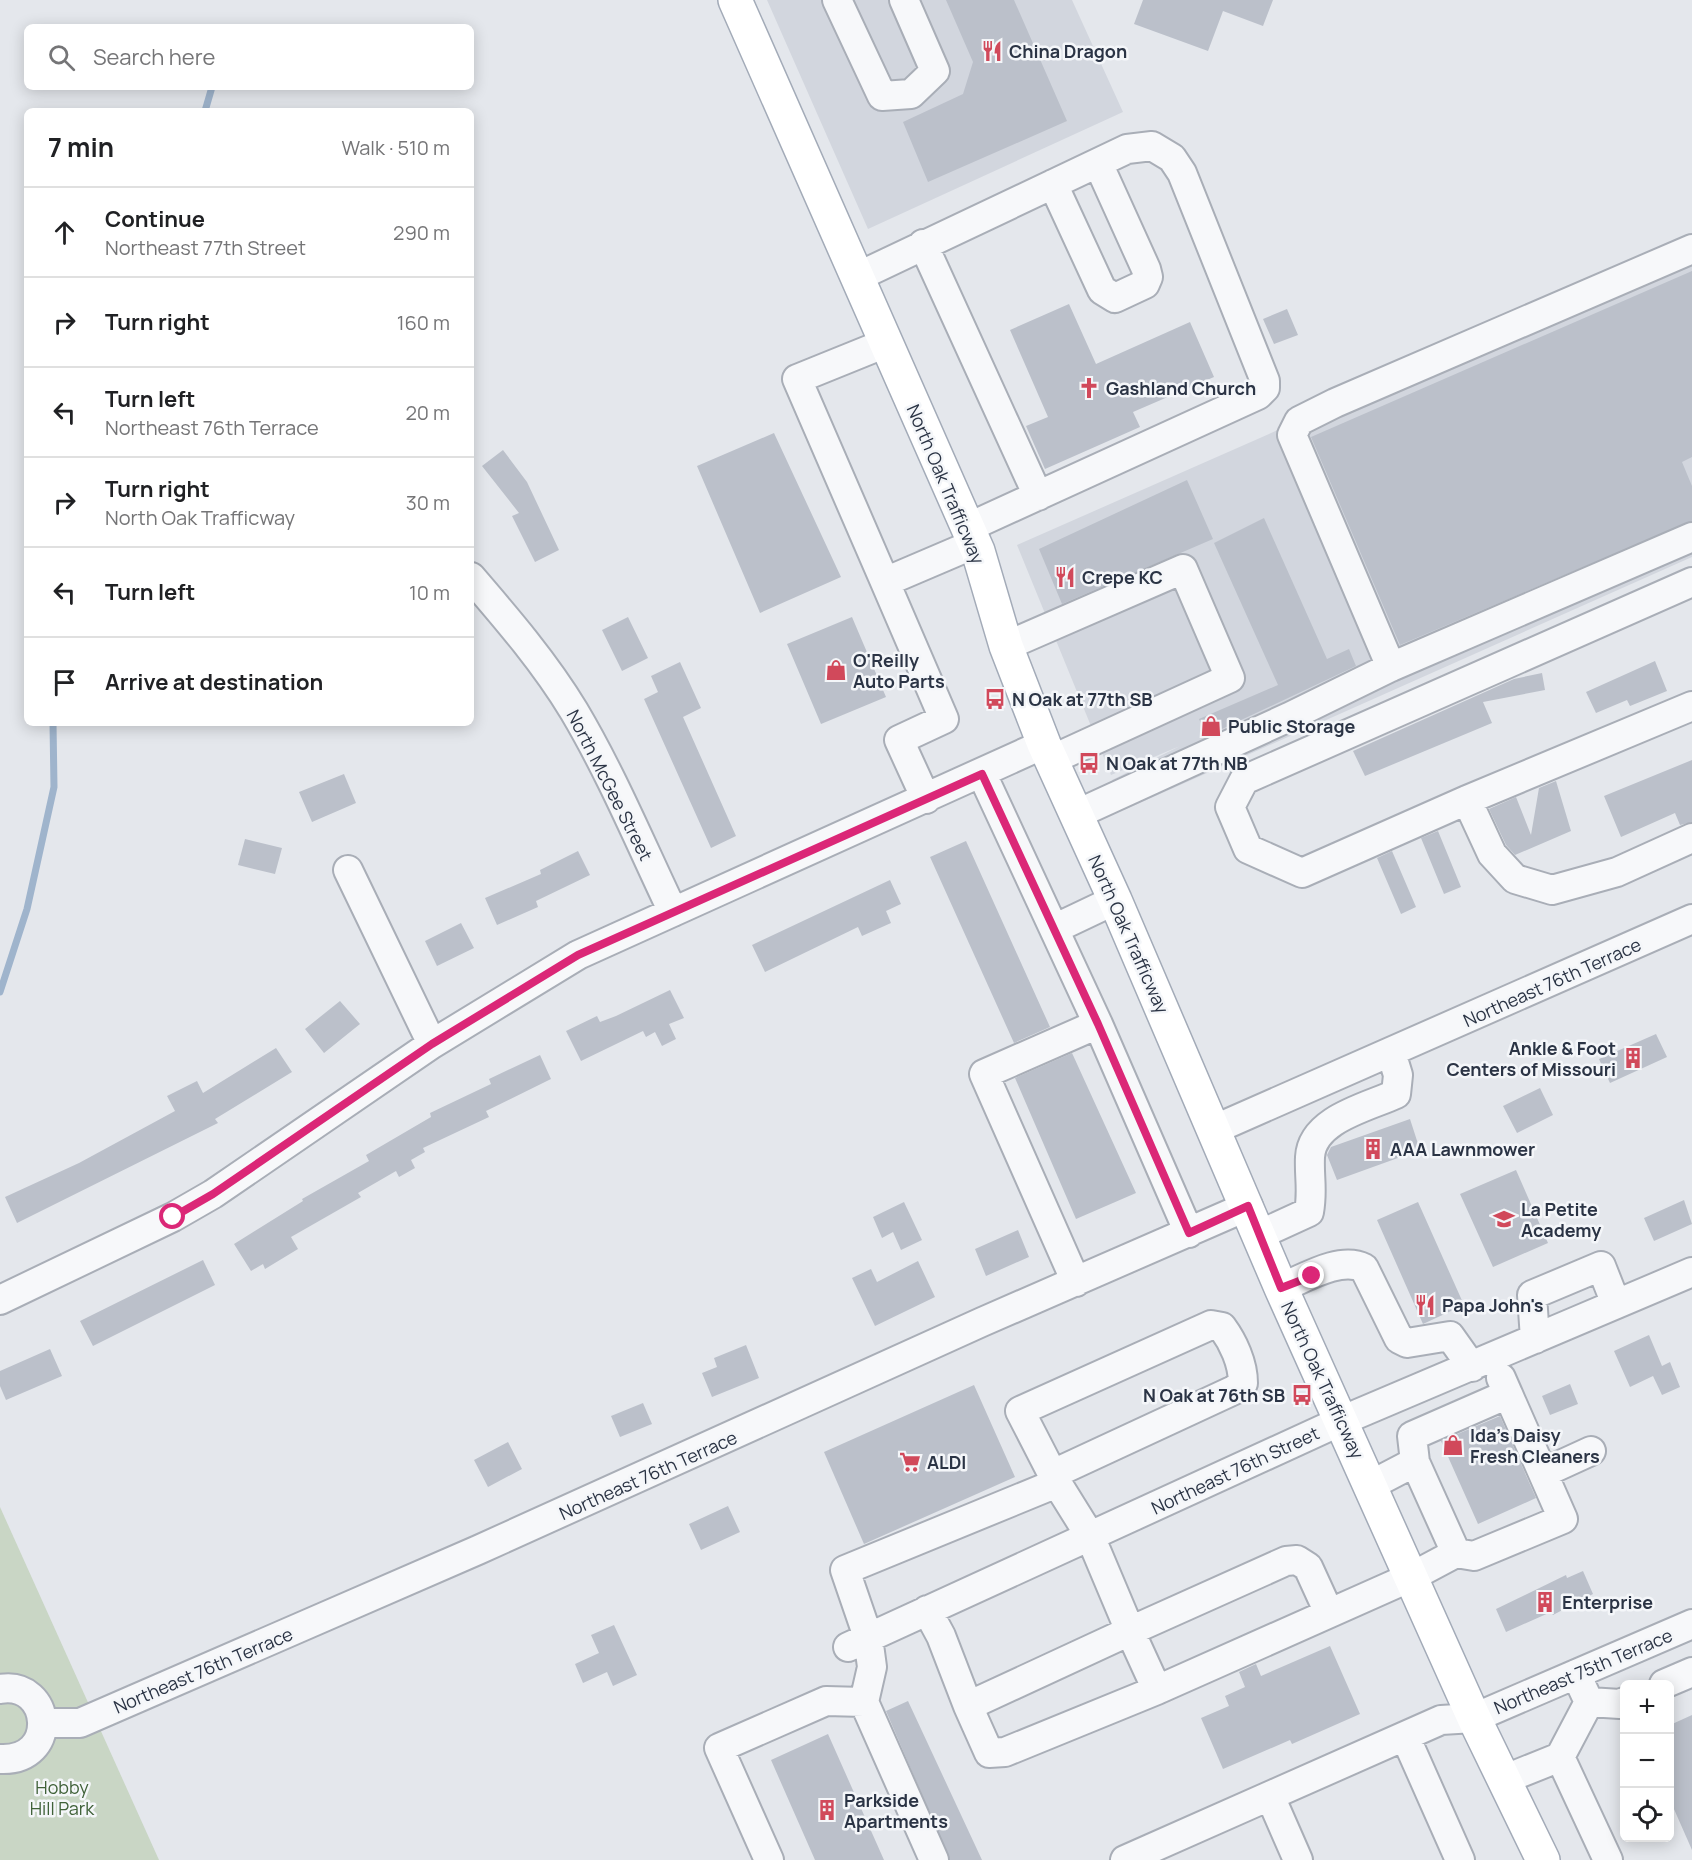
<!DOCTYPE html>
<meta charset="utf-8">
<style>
:root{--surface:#fff;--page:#f2f2f2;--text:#202124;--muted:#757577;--line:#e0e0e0}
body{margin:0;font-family:Manrope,sans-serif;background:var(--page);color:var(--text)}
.controls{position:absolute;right:18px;bottom:18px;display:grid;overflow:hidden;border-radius:9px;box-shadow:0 3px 15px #0003}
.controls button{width:54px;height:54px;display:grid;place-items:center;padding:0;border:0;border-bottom:2px solid var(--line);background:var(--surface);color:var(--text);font:30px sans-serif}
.stop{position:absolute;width:18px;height:18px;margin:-14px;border:4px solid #db2777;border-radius:50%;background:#fff}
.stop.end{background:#db2777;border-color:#fff;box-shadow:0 2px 6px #0008}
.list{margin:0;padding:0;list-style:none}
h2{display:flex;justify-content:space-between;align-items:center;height:78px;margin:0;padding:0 24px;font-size:26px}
h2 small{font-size:20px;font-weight:400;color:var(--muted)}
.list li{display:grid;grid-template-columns:39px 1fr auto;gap:18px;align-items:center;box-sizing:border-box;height:90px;padding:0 24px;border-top:2px solid var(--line)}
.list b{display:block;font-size:22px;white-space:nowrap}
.list p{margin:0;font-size:20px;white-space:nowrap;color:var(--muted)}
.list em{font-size:20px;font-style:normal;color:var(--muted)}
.icon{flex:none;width:33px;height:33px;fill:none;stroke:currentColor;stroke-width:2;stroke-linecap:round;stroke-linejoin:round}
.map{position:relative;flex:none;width:1692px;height:1860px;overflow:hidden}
.search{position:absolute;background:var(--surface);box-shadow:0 3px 15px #0003;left:24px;top:24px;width:450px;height:66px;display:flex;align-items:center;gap:15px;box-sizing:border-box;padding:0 21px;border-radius:9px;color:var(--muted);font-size:22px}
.panel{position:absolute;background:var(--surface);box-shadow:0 3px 15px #0003;left:24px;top:108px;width:450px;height:618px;border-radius:9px}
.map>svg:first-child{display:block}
</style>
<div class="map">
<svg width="1692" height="1860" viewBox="0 0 1692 1860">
<rect width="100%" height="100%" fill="#e4e7ec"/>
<path fill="#d2d6de" d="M 767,0 L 1072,0 L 1123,112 L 868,229 Z
M 1692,240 L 1692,557 L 1124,810 L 1112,780 L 1180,746 L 1111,775 L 1017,545 L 1269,434 Z"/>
<path fill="#c9d6c5" d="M 0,1507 L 159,1860 L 0,1860 Z"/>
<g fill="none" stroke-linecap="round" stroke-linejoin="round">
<path stroke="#9fb4cc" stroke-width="7" d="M 205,111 L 212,87
M 0,992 L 27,909 L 54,787 L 53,723"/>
</g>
<path fill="#bbc0ca" d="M 946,0 L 1014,0 L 1067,121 L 928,182 L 903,122 L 963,94 L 973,62 Z
M 1143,0 L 1273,0 L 1263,26 L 1223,11 L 1208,51 L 1134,24 Z
M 1692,271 L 1692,457 L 1682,462 L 1692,486 L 1692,521 L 1400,645 L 1311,437 Z
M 1069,304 L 1096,364 L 1190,322 L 1214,377 L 1133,412 L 1140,427 L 1045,469 L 1026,426 L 1048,417 L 1010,330 Z
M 1287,309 L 1298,335 L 1274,344 L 1263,319 Z
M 774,433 L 841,577 L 760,613 L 697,466 Z
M 503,450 L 527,482 L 559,550 L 535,562 L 512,516 L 519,513 L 482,466 Z
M 1187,480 L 1213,539 L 1062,604 L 1039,549 Z
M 1264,518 L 1327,659 L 1349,649 L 1356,666 L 1207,736 L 1199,719 L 1278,685 L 1214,543 Z
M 628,617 L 648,658 L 622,671 L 602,630 Z
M 852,617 L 886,697 L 821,724 L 787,644 Z
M 1655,661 L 1667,691 L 1630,706 L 1627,700 L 1596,713 L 1586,692 Z
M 680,662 L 701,708 L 683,717 L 736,836 L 711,848 L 644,699 L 658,692 L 651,676 Z
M 1542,673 L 1545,690 L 1483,702 L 1492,723 L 1365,776 L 1353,751 L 1514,679 Z
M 1692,760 L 1692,822 L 1680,825 L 1675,813 L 1621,837 L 1604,796 Z
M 344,774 L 356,803 L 312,822 L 299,792 Z
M 1556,781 L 1571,831 L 1515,855 L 1506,845 L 1489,809 L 1516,797 L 1531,835 L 1539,788 Z
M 1438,831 L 1461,887 L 1444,894 L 1421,838 Z
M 245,839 L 282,848 L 275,874 L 238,865 Z
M 966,841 L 1050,1027 L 1014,1043 L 930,857 Z
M 578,851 L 590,875 L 536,901 L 538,907 L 497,925 L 485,898 L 541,874 L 540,870 Z
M 1392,851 L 1416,907 L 1401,914 L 1377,858 Z
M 890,880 L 901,904 L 886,911 L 891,923 L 862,936 L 858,927 L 765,972 L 752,945 Z
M 461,923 L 474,948 L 437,966 L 425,941 Z
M 670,990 L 684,1018 L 669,1024 L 676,1039 L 662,1046 L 655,1032 L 646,1037 L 643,1031 L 581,1061 L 566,1031 L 597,1016 L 600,1022 L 616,1016 Z
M 340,1001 L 360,1024 L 324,1053 L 305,1029 Z
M 1656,1034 L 1667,1057 L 1610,1083 L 1599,1059 Z
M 276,1048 L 292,1072 L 215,1119 L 218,1123 L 17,1223 L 5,1197 L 79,1163 L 175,1111 L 167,1096 L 197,1081 L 203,1093 Z
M 1072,1053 L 1136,1193 L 1076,1219 L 1015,1078 Z
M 540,1055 L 551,1079 L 486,1111 L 489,1117 L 423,1148 L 425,1152 L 411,1160 L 415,1168 L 399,1177 L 396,1171 L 358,1193 L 361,1197 L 291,1237 L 298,1249 L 265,1269 L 263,1264 L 251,1271 L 234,1244 L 303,1201 L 302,1199 L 369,1161 L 366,1155 L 431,1117 L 430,1113 L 491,1084 L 489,1079 Z
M 1540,1088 L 1553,1115 L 1517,1133 L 1503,1106 Z
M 1410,1119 L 1420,1150 L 1337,1180 L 1327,1155 L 1331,1147 Z
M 1516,1170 L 1548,1243 L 1493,1267 L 1460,1194 Z
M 1684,1200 L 1692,1224 L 1654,1241 L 1644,1218 Z
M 904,1202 L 922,1240 L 901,1250 L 893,1232 L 882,1238 L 873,1217 Z
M 1418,1202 L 1464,1305 L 1423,1324 L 1377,1220 Z
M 1018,1230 L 1029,1257 L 986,1276 L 975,1249 Z
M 203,1260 L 215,1285 L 93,1346 L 80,1321 Z
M 918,1261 L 935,1297 L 875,1326 L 852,1278 L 871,1269 L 877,1282 Z
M 1649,1335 L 1662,1366 L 1670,1362 L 1680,1387 L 1662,1395 L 1653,1376 L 1630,1387 L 1614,1351 Z
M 746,1345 L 759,1378 L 712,1397 L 702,1373 L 717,1367 L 714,1358 Z
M 50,1349 L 62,1376 L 6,1400 L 0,1386 L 0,1371 Z
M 1570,1384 L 1578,1404 L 1550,1415 L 1542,1396 Z
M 974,1385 L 1015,1477 L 864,1544 L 824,1452 Z
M 643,1403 L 652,1424 L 620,1437 L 611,1416 Z
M 1500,1416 L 1536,1498 L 1478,1524 L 1441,1441 Z
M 508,1442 L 522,1469 L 488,1487 L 474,1460 Z
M 728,1506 L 740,1532 L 701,1550 L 689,1524 Z
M 1583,1571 L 1593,1594 L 1553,1615 L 1551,1612 L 1506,1632 L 1496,1609 L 1566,1575 L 1567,1578 Z
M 614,1625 L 637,1675 L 613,1686 L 607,1672 L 583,1683 L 575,1664 L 599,1653 L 591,1635 Z
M 1330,1646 L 1360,1714 L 1292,1744 L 1290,1740 L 1223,1769 L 1201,1718 L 1229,1706 L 1225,1696 L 1245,1687 L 1239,1672 L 1256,1664 L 1261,1676 Z
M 908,1701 L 982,1860 L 950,1860 L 886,1711 Z
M 1692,1715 L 1692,1850 L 1670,1800 L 1670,1725 Z
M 828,1734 L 884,1860 L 815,1860 L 771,1760 Z"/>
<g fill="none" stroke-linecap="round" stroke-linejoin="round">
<defs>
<path id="minor" d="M 837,0 L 882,96 L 911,94 L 935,71 L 904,0
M 1053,184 L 1102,290 L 1115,298 L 1145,284 L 1148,277 L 1146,269 L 1098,163
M 923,244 L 1038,496
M 857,277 L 1127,149 L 1152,146 L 1172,158 L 1182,173 L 1265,381 L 1265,388 L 1258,395 L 967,528
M 471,577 C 508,620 545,663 574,711 C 612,775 641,845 673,912
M 885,582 L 797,379 L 886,343
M 1692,582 L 1244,780 L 1230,807 L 1248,849 L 1302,873 L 1467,800 L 1692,706
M 1006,646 L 1183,569 L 1230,678 L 1051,760
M 1391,667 L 1292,435 L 1299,421 L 1335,403 L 1692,249
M 982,774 L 1098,1024 L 984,1074 L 1076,1282
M 926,799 L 899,740 L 944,719 L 885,582 L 974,544
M 1467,800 L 1492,854 L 1515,879 L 1552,890 L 1617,872 L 1692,838
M 1075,815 L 1289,717 L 1391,667 L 1692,537
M 348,870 L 432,1044
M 1054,929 L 1115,900
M 1098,1024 L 1189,1233
M 1213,1130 L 1692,919
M 1259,1235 L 1309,1212 C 1313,1190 1309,1178 1310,1157 C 1312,1119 1368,1107 1396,1094 L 1398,1075 L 1391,1052
M 1281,1288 C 1305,1278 1340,1256 1364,1268 L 1399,1339 L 1407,1343 L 1450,1336 L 1472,1367
M 0,1300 L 173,1217 L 213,1194 L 432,1044 L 578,955 L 1044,744
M 1535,1339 L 1532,1295 L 1601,1266 L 1616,1304
M 1415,1462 L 1412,1436 L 1508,1394 L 1501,1378
M 1543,1473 L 1591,1451
M 1053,1474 L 1234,1390 L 1243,1383 C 1243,1363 1233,1342 1222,1327 L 1211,1325 L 1020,1411 L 1057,1483
M 1456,1553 L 1474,1556 L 1563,1519 L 1508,1394
M 927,1610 L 941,1636 L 968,1706 L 1130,1631 L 1090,1536 L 1057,1483 L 845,1570 L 868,1637 L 872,1667 L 864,1702 L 934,1860
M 1329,1613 L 1308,1567 L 1297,1560 L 1286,1561 L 1130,1631 L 1157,1690 L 1411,1577 L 1456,1553 L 1415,1462 L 1371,1485
M 848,1647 L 1341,1421 L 1692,1272
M 1664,1684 L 1692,1672
M 0,1689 C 52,1680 60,1762 0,1759
M 1589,1702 L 1620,1704 L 1624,1702
M 968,1706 L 989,1753 L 1005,1752 L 1157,1690
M 42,1723 L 80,1723 L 478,1550 L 982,1322 L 1248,1206
M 1405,1736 L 1460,1860
M 1560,1757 L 1589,1702 L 1576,1674
M 1503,1780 L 1560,1757 L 1608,1860
M 1270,1796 L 1298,1860
M 769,1860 L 719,1748 L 826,1701 L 864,1702
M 1125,1860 L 1441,1720 L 1474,1718 L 1692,1624"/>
<path id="major" d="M 735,0 L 978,551 L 1006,646 L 1044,744 L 1115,900 L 1281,1288 L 1474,1718 L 1543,1860"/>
</defs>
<use href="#minor" stroke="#a9aeb7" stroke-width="32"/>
<use href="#major" stroke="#a3abb8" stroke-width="36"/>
<use href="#minor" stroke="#f7f8fa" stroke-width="28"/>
<use href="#major" stroke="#fff" stroke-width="33"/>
</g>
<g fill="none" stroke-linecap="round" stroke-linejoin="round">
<path stroke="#db2777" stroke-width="8" d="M 173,1217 L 213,1194 L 432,1044 L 578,955 L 982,774 L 1098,1024 L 1189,1233 L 1248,1206 L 1281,1288 L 1312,1276"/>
</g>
<defs>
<symbol id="restaurant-bare" viewBox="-9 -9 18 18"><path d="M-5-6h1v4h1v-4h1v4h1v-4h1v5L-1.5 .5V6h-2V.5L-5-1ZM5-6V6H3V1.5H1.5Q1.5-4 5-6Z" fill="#d1495b" stroke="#f4f6f9" stroke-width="2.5" paint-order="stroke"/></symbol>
<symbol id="church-bare" viewBox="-9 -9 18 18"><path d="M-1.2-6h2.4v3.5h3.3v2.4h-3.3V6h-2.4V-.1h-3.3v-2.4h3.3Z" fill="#d1495b" stroke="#f4f6f9" stroke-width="2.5" paint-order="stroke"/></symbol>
<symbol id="shop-bare" viewBox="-9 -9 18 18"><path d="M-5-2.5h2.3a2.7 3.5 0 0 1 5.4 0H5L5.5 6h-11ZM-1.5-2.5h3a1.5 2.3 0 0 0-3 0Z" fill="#d1495b" stroke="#f4f6f9" stroke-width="2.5" paint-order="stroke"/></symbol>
<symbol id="bus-bare" viewBox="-9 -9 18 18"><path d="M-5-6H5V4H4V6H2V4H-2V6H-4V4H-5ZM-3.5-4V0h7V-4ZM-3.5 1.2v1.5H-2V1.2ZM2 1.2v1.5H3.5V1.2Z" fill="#d1495b" stroke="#f4f6f9" stroke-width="2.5" paint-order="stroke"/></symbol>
<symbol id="building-bare" viewBox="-9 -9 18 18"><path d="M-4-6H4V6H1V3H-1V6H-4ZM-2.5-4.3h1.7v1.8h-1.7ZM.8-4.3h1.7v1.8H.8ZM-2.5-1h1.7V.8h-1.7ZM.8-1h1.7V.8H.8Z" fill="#d1495b" stroke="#f4f6f9" stroke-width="2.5" paint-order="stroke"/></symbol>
<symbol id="school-bare" viewBox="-9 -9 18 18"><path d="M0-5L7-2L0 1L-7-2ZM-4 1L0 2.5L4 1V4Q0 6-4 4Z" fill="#d1495b" stroke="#f4f6f9" stroke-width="2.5" paint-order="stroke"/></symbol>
<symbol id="supermarket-bare" viewBox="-9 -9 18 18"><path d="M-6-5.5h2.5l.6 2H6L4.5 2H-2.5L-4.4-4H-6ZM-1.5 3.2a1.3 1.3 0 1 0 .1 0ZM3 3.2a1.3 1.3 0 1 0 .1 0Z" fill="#d1495b" stroke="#f4f6f9" stroke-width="2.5" paint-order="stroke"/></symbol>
</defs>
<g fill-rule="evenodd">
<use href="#restaurant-bare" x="977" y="36" width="30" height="30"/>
<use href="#church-bare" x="1074" y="373" width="30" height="30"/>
<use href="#restaurant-bare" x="1050" y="562" width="30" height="30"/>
<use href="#shop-bare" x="821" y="655" width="30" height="30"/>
<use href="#bus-bare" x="980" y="684" width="30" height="30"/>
<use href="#shop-bare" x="1196" y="711" width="30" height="30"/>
<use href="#bus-bare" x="1074" y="748" width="30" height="30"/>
<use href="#building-bare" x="1618" y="1043" width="30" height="30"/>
<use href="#building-bare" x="1358" y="1134" width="30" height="30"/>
<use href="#school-bare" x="1489" y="1204" width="30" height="30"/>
<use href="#restaurant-bare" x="1410" y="1290" width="30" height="30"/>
<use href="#bus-bare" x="1287" y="1380" width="30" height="30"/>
<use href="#shop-bare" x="1438" y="1430" width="30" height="30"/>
<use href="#supermarket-bare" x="895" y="1447" width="30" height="30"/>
<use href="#building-bare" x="1530" y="1587" width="30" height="30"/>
<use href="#building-bare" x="812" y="1795" width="30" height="30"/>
</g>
<g text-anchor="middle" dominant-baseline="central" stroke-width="5" stroke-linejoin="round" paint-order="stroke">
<g font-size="18" font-weight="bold" fill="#2b3445" stroke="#f4f6f9" text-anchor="start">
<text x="1009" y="51">China Dragon</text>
<text x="1106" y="388">Gashland Church</text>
<text x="1082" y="577">Crepe KC</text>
<text x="853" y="660">O'Reilly<tspan x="853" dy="21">Auto Parts</tspan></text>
<text x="1012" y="699">N Oak at 77th SB</text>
<text x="1228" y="726">Public Storage</text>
<text x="1106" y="763">N Oak at 77th NB</text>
<text x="1616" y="1048" text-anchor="end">Ankle &amp; Foot<tspan x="1616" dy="21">Centers of Missouri</tspan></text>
<text x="1390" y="1149">AAA Lawnmower</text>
<text x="1521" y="1209">La Petite<tspan x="1521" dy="21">Academy</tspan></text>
<text x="1442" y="1305">Papa John's</text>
<text x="1285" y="1395" text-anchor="end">N Oak at 76th SB</text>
<text x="1470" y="1435">Ida's Daisy<tspan x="1470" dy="21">Fresh Cleaners</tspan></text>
<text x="927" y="1462">ALDI</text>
<text x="1562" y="1602">Enterprise</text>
<text x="844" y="1800">Parkside<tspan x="844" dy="21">Apartments</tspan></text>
</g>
<g font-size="18" fill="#2b3445" stroke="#f4f6f9">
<text transform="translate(946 484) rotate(67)">North Oak Trafficway</text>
<text transform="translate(610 785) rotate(63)">North McGee Street</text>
<text transform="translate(1129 934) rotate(66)">North Oak Trafficway</text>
<text transform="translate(1552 982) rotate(-24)">Northeast 76th Terrace</text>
<text transform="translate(1323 1380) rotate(65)">North Oak Trafficway</text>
<text transform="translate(1235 1470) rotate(-25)">Northeast 76th Street</text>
<text transform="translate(648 1475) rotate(-24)">Northeast 76th Terrace</text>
<text transform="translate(203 1670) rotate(-23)">Northeast 76th Terrace</text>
<text transform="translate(1583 1671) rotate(-23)">Northeast 75th Terrace</text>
</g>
<g font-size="18" fill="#3f6138" stroke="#f4f6f9">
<text x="62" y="1787">Hobby<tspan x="62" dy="21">Hill Park</tspan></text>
</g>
</g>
</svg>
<div class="controls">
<button>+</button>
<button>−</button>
<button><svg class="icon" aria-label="locate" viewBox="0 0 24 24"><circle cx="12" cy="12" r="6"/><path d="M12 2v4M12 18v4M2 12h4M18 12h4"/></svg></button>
</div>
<div class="stop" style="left:173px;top:1217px"></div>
<div class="stop end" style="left:1312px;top:1276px"></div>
<div class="search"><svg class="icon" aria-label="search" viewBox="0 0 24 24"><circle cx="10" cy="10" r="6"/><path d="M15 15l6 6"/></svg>Search here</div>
<section class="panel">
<h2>7 min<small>Walk · 510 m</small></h2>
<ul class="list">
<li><svg class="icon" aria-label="ahead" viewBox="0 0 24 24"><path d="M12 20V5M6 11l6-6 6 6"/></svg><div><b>Continue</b><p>Northeast 77th Street</p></div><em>290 m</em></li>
<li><svg class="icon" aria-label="right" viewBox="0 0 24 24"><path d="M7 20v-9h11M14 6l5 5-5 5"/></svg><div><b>Turn right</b></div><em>160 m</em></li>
<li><svg class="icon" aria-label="left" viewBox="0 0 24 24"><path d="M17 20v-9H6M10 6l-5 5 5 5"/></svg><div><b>Turn left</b><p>Northeast 76th Terrace</p></div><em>20 m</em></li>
<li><svg class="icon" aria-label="right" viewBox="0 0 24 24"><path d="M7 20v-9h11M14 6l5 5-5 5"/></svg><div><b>Turn right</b><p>North Oak Trafficway</p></div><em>30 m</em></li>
<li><svg class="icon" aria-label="left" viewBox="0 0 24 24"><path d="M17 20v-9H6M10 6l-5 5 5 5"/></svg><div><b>Turn left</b></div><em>10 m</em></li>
<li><svg class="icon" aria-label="arrive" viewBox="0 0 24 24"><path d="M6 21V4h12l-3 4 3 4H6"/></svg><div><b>Arrive at destination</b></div></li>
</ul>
</section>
</div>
